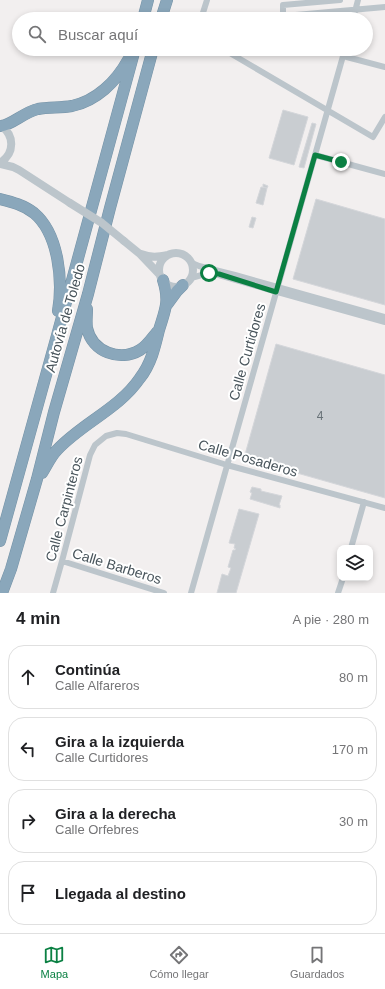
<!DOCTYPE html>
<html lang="es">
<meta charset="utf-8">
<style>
:root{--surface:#fff;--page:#f6f6f6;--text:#202124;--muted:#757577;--line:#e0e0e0;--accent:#0b8043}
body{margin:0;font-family:Arial,sans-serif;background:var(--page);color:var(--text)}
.controls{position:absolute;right:12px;bottom:12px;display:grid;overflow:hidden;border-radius:8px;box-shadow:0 2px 6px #0003}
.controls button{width:36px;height:36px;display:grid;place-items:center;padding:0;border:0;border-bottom:1px solid var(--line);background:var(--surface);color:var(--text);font:20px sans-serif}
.stop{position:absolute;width:12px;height:12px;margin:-9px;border:3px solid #0b8043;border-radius:50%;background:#fff}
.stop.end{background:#0b8043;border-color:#fff;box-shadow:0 1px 4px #0008}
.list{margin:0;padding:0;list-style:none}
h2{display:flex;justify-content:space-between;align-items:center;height:52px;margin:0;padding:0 16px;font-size:17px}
h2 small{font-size:13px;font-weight:400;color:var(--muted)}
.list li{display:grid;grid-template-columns:26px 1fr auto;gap:12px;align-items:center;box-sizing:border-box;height:64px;margin:0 8px 8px;padding:0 8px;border:1px solid var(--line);border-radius:16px}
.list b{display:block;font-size:15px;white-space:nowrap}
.list p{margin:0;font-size:13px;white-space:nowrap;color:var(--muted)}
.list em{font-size:13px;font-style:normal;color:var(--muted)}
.icon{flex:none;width:22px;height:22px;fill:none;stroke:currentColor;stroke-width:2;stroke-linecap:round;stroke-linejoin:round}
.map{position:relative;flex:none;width:385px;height:593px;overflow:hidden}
.search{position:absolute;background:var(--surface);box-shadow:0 2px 6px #0003;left:12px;right:12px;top:12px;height:44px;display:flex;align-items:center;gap:10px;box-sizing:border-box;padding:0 14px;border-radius:22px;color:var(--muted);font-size:15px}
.sheet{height:340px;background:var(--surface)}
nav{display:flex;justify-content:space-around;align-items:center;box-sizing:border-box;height:56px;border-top:1px solid var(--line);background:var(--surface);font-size:11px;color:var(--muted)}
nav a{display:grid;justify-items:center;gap:2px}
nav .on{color:var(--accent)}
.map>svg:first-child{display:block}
</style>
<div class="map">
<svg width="385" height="593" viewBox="0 0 385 593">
<rect width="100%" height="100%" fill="#f2efef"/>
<path fill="#c9cdd1" stroke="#d4d6da" d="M 283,110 L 308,117 L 294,165 L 269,158 Z
M 312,123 L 316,124 L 304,168 L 299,167 Z
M 263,184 L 268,186 L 267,188 L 263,187 Z
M 261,187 L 267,188 L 263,205 L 256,203 Z
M 316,199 L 385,219 L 385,305 L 293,279 Z
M 252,217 L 256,218 L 253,228 L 249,227 Z
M 276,344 L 385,375 L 385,498 L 244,458 Z
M 252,487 L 261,489 L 261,491 L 282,496 L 279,505 L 280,505 L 280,508 L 250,499 L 252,493 L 250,492 Z
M 239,509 L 259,514 L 236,593 L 217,593 L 222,574 L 228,576 L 231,568 L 228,567 L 233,550 L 235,550 L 236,549 L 234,548 L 235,544 L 229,543 Z"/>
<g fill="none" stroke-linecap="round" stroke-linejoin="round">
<defs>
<path id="motorway" d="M 143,19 L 148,0
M 161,19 L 167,0
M 1,126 C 12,125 24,112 38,109 C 49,107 60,108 72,106 C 96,101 116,82 128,60
M 0,199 C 12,202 24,205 34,213 C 59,234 63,281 58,311
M 166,306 L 177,291 L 183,285
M 87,309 C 87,315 86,322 87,328 C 92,352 120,362 140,350 C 147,346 152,338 157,332
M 42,473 C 47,465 51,456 57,450 C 82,423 119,409 140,378 C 151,364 155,347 159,330 C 165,310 170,302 163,280
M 0,541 L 56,339 L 135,49
M 2,593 L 11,569 L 37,479 L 54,412 L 88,294 L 110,208 L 153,49"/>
</defs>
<use href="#motorway" stroke="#7592a6" stroke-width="12"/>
<path stroke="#bcc5cb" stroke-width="6" d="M 283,16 L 283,5 L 340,0
M 262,18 L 385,7
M 201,19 L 207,0
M 353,19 L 358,0
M 223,49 L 373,137 L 385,117
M 343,56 L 385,67
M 315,155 L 385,174
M 192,263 L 199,266 L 235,275 L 385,317
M 191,278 L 209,273 L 219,275 L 267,289 L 385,322
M 351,548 L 364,502
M 62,561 L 164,593
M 53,593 L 62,561 L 90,455 L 95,445 L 106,436 L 117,433 L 126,434 L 227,465 L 385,508
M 191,593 L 345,49
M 338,593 L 343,578"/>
<path stroke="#bcc5cb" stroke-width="8" d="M 0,125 C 15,135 15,153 0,163
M 0,164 L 13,167 L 19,170 L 70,203
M 124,241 L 140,254 L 160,275
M159 270a17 17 0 1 1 34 0a17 17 0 1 1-34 0Z
M 141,254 C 151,258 158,257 168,255"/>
<use href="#motorway" stroke="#8aa7bb" stroke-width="11"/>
<path stroke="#bcc5cb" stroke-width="8" d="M 70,203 L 102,223 L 124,241"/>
</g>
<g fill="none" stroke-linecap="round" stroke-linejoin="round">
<path stroke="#0b8043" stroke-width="5" d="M 209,273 L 219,274 L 276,292 L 315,155 L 341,162"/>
</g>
<g text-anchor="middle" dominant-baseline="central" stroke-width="4" stroke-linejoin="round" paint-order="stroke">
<g font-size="12" fill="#687278">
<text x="320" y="416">4</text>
</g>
<g font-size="14" fill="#48545b" stroke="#fff">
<text transform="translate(65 318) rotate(-74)">Autovía de Toledo</text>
<text transform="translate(247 352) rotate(-74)">Calle Curtidores</text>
<text transform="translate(248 458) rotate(16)">Calle Posaderos</text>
<text transform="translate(64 509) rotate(-75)">Calle Carpinteros</text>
<text transform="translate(117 566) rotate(17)">Calle Barberos</text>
</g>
</g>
</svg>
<div class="controls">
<button><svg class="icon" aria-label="layers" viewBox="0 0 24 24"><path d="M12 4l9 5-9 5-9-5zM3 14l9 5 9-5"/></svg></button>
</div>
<div class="stop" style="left:209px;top:273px"></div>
<div class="stop end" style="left:341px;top:162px"></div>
<div class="search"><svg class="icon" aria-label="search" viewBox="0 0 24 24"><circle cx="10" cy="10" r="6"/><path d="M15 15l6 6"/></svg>Buscar aquí</div>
</div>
<section class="sheet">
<h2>4 min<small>A pie · 280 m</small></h2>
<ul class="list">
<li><svg class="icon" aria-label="ahead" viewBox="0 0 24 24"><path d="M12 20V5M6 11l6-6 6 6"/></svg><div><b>Continúa</b><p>Calle Alfareros</p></div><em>80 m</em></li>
<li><svg class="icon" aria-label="left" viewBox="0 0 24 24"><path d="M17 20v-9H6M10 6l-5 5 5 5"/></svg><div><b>Gira a la izquierda</b><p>Calle Curtidores</p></div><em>170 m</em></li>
<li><svg class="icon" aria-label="right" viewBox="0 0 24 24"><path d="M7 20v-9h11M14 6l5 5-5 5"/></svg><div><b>Gira a la derecha</b><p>Calle Orfebres</p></div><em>30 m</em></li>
<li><svg class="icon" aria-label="arrive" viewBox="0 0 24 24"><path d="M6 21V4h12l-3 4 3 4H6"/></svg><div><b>Llegada al destino</b></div></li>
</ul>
</section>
<nav>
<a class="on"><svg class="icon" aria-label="map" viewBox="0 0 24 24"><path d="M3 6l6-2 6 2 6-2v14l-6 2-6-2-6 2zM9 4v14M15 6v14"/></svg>Mapa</a>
<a><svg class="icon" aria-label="directions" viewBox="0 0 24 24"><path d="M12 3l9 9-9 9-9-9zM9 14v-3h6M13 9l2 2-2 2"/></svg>Cómo llegar</a>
<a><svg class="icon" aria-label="saved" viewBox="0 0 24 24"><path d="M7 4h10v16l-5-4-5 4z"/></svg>Guardados</a>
</nav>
